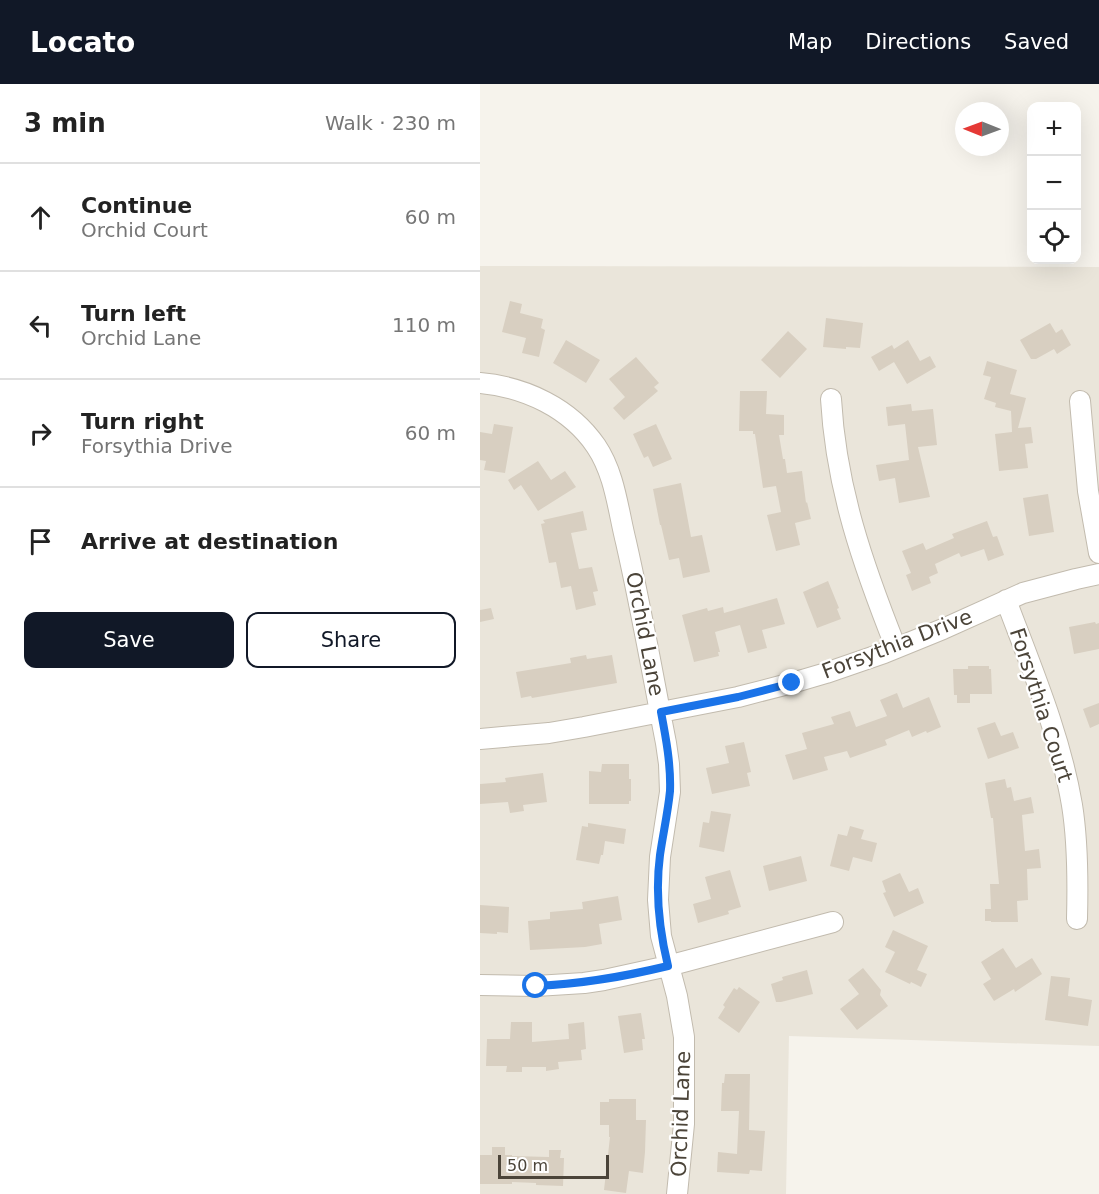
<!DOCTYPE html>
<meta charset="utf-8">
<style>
:root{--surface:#fff;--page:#f2f2f2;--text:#222;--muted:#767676;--line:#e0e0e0;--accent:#111827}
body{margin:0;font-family:"DejaVu Sans",sans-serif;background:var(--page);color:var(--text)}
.controls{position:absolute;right:18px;top:18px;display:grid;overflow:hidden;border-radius:12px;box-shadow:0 6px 24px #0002}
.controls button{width:54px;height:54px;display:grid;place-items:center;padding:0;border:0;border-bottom:2px solid var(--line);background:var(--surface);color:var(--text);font:30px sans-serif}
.compass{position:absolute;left:475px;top:18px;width:54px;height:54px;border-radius:50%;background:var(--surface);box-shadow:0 6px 24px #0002;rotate:271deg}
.scale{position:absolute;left:18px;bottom:15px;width:111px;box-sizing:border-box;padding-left:6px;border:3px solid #4b4439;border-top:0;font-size:16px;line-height:21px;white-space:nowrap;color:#4b4439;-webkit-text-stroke:4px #fff;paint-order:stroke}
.stop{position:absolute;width:18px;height:18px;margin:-14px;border:4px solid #1a73e8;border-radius:50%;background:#fff}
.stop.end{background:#1a73e8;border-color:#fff;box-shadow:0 2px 6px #0008}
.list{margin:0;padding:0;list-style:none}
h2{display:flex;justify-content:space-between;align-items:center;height:78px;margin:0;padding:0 24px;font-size:26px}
h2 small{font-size:20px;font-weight:400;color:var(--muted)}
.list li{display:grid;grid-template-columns:39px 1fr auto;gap:18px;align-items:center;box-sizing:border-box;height:108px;padding:0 24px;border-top:2px solid var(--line)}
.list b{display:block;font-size:22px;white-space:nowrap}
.list p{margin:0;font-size:20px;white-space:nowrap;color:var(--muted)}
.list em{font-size:20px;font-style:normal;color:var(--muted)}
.actions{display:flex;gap:12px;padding:18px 24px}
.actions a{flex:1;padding:14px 0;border:2px solid var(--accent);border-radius:12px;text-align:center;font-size:21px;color:var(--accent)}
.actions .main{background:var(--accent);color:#fff}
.icon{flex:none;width:33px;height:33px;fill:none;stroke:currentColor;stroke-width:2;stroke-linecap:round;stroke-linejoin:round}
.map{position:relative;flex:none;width:619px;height:1110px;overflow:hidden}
header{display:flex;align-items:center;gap:36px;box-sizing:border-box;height:84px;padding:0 30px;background:var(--accent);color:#fff}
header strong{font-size:28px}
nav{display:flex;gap:33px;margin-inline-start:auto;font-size:21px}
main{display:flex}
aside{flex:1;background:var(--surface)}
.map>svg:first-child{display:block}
</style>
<header>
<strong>Locato</strong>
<nav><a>Map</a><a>Directions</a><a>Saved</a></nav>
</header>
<main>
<aside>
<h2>3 min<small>Walk · 230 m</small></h2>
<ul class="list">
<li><svg class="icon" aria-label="ahead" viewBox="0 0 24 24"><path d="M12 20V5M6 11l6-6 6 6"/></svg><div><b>Continue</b><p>Orchid Court</p></div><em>60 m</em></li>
<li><svg class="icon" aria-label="left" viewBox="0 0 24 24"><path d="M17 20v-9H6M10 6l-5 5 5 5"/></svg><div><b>Turn left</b><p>Orchid Lane</p></div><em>110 m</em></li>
<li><svg class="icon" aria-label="right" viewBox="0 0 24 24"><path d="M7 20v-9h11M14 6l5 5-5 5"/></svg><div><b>Turn right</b><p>Forsythia Drive</p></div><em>60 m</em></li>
<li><svg class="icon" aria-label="arrive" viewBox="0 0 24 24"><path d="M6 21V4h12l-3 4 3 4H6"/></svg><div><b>Arrive at destination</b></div></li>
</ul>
<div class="actions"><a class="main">Save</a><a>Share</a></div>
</aside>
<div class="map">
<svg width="619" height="1110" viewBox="0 0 619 1110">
<rect width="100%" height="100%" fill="#f6f3ec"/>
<path fill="#eae5da" d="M 0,182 L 619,183 L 619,962 L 309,952 L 306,1110 L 0,1110 Z"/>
<path fill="#d8cfc1" d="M 30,217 L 42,220 L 40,229 L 63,235 L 61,244 L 65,246 L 59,273 L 42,269 L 46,254 L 22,248 Z
M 346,234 L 383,239 L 380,264 L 366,263 L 366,265 L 343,263 Z
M 570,239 L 576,249 L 582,245 L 591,261 L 577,270 L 574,265 L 556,275 L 551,275 L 540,256 Z
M 308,247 L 327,265 L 300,294 L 281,276 Z
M 86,256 L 120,276 L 106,299 L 73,279 Z
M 428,256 L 440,277 L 450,272 L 456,283 L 427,300 L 414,278 L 399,287 L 391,273 L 412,261 L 414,265 Z
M 156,273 L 179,299 L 174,303 L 178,307 L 144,336 L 133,324 L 145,313 L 129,295 Z
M 507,277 L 537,286 L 530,310 L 546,314 L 538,344 L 551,343 L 553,359 L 545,360 L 548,384 L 519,387 L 515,350 L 532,348 L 531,327 L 515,323 L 516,319 L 504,315 L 511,293 L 503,291 Z
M 260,307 L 287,307 L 286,330 L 304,331 L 304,351 L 299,351 L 303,375 L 305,375 L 307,389 L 322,387 L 326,419 L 327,418 L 331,435 L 315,439 L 320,461 L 296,467 L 287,431 L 301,428 L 296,402 L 283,404 L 275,350 L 273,350 L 273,347 L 259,347 Z
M 431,320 L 432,327 L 453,325 L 457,361 L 438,363 L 450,413 L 419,419 L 415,394 L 399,397 L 396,381 L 429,376 L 425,340 L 408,342 L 406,323 Z
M 14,340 L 33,343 L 25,389 L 4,386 L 6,377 L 0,376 L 0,348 L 12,350 Z
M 176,340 L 192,375 L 173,383 L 168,372 L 164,374 L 153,350 Z
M 58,377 L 71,396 L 85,387 L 96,403 L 58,427 L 41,401 L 34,406 L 28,396 Z
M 201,399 L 211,453 L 222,451 L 230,488 L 203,494 L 199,474 L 189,476 L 181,441 L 180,441 L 173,405 Z
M 568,410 L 574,448 L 549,452 L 543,414 Z
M 103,427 L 107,446 L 91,449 L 99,485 L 112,483 L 118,507 L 113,508 L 116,521 L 96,526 L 91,502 L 81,504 L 76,478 L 69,479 L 61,440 L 65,439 L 63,436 Z
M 507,437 L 513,453 L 517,452 L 524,471 L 508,477 L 504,465 L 481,473 L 479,469 L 455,480 L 458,489 L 449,493 L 451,499 L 432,507 L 426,491 L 431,489 L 422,467 L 443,459 L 446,466 L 474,454 L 472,450 Z
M 348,497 L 359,524 L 357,525 L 361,535 L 337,544 L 323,508 Z
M 297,514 L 305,540 L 282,546 L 287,564 L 268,569 L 260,541 L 235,548 L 240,568 L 238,568 L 239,572 L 214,578 L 202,531 L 227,524 L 228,527 L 243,523 L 244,529 Z
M 11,524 L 14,535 L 0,538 L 0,526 Z
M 615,538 L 616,540 L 619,539 L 619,565 L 594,570 L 589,543 Z
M 106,571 L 107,575 L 132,571 L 137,599 L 52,614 L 51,612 L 41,614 L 36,588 L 91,579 L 90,574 Z
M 488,582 L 509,582 L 509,585 L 511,585 L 512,610 L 490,610 L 490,619 L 477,619 L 477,611 L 474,611 L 473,585 L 488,585 Z
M 417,609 L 423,624 L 449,613 L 461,643 L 447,649 L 446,647 L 432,653 L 429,646 L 405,656 L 407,661 L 370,674 L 367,667 L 344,673 L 348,686 L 313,696 L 305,671 L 327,665 L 322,649 L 354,640 L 351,633 L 370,627 L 376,643 L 407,632 L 400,616 Z
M 619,619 L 619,640 L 610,644 L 603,625 Z
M 515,638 L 521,652 L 533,648 L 539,664 L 508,675 L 497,644 Z
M 264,658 L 271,688 L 267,689 L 270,702 L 232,710 L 226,684 L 249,679 L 245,662 Z
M 122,680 L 149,680 L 149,695 L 151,695 L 151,717 L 149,717 L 149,720 L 109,720 L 109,687 L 121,688 Z
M 63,689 L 67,718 L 43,721 L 44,727 L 30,729 L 28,718 L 0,720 L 0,700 L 26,698 L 25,694 Z
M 525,695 L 527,704 L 531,703 L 534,717 L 551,713 L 554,729 L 542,731 L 545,767 L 559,765 L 561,784 L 547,785 L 548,816 L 537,817 L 538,838 L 511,838 L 511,837 L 505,837 L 505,825 L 511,825 L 510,800 L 519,800 L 513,734 L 511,734 L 505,699 Z
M 231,727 L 251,730 L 244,768 L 219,763 L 223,738 L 229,739 Z
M 108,739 L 146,745 L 144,760 L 125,757 L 123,771 L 121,771 L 119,780 L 96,776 L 102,742 L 108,743 Z
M 370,742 L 384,746 L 381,755 L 397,759 L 392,778 L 373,773 L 369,787 L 350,782 L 358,750 L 367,752 Z
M 321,772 L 327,797 L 289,807 L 283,782 Z
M 250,786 L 261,823 L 248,827 L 249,830 L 218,839 L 213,820 L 231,815 L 225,793 Z
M 420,789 L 429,808 L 438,804 L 444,819 L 414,833 L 403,809 L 406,808 L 402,797 Z
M 138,812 L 142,836 L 119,840 L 122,860 L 105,863 L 50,866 L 48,837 L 70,835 L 70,828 L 103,825 L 102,818 Z
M 0,821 L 29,823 L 28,849 L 17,848 L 17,850 L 0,849 Z
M 413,846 L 448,862 L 437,886 L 447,890 L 441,903 L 431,898 L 430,900 L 405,888 L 415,868 L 405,863 Z
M 523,864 L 536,884 L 552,874 L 562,890 L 535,908 L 534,905 L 514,917 L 503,900 L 511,895 L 501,878 Z
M 383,884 L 401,906 L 400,911 L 408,922 L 377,946 L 360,925 L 379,910 L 368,896 Z
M 327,886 L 333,910 L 301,918 L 296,918 L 291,900 L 303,896 L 302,893 Z
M 571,892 L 590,894 L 588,912 L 612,916 L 608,942 L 565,936 Z
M 259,903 L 280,918 L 259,949 L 238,934 L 245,923 L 243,921 L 254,904 L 257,906 Z
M 161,929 L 165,955 L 162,955 L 163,966 L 144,969 L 138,932 Z
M 31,938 L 52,938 L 52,958 L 89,955 L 88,940 L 104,938 L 106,965 L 101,966 L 102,976 L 78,978 L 79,985 L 66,987 L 66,983 L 42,983 L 42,988 L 26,988 L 27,982 L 6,982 L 7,955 L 30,955 Z
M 245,990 L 270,990 L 269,1046 L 285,1047 L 282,1087 L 270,1086 L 269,1090 L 237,1088 L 238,1068 L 257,1070 L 259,1027 L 241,1027 L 242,999 L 244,999 Z
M 129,1015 L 156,1015 L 156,1036 L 166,1036 L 165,1068 L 163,1089 L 149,1087 L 146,1109 L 124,1106 L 130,1053 L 129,1053 L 129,1041 L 120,1041 L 120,1018 L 129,1018 Z
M 12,1063 L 25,1063 L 25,1071 L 32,1071 L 32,1072 L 69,1073 L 69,1066 L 81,1066 L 80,1074 L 84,1074 L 83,1102 L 56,1101 L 56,1099 L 32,1098 L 32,1100 L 0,1100 L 0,1071 L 12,1071 Z"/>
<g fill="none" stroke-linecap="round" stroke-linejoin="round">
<defs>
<path id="minor" d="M 0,299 C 45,303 90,324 116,362 C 135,390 138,426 146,458 C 161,524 173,592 186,659 L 189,680 L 190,708 L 180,773 L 178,816 L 181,852 L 197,912 L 204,953 L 204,1040 L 197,1110
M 351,315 C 356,404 383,481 416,564
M 600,317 L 608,407 L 619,469
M 526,516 C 551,583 580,650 592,721 C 598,758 598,797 597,835
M 0,655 L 69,649 L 104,643 L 258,613 L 312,599 L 346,589 L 404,569 L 463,545 L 543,509 L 596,495 L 619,490
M 0,901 L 56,902 L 104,899 L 124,896 L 188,882 L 353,838"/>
</defs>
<use href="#minor" stroke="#c2bbae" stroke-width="22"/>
<use href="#minor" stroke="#fff" stroke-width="20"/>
</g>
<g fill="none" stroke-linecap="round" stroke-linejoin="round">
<path stroke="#1a73e8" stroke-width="8" d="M 56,902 C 103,900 142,893 188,882 C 179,845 175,809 180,771 C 183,750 188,728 190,707 C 191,681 186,654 181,628 L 258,613 L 312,599"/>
</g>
<g text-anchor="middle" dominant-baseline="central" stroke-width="4.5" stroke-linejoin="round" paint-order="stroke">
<g font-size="21" fill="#4b4439" stroke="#fff">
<text transform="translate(165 550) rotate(79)">Orchid Lane</text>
<text transform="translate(417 560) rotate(-21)">Forsythia Drive</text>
<text transform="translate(561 621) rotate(72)">Forsythia Court</text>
<text transform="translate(201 1030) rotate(-88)">Orchid Lane</text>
</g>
</g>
</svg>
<div class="controls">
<button>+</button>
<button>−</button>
<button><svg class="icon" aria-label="locate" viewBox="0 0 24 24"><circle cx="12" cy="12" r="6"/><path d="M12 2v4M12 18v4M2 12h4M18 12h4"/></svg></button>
</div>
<svg class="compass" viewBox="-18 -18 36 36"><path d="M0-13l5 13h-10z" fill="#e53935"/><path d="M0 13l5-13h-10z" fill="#767676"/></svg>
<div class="scale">50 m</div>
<div class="stop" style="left:56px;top:902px"></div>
<div class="stop end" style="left:312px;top:599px"></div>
</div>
</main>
